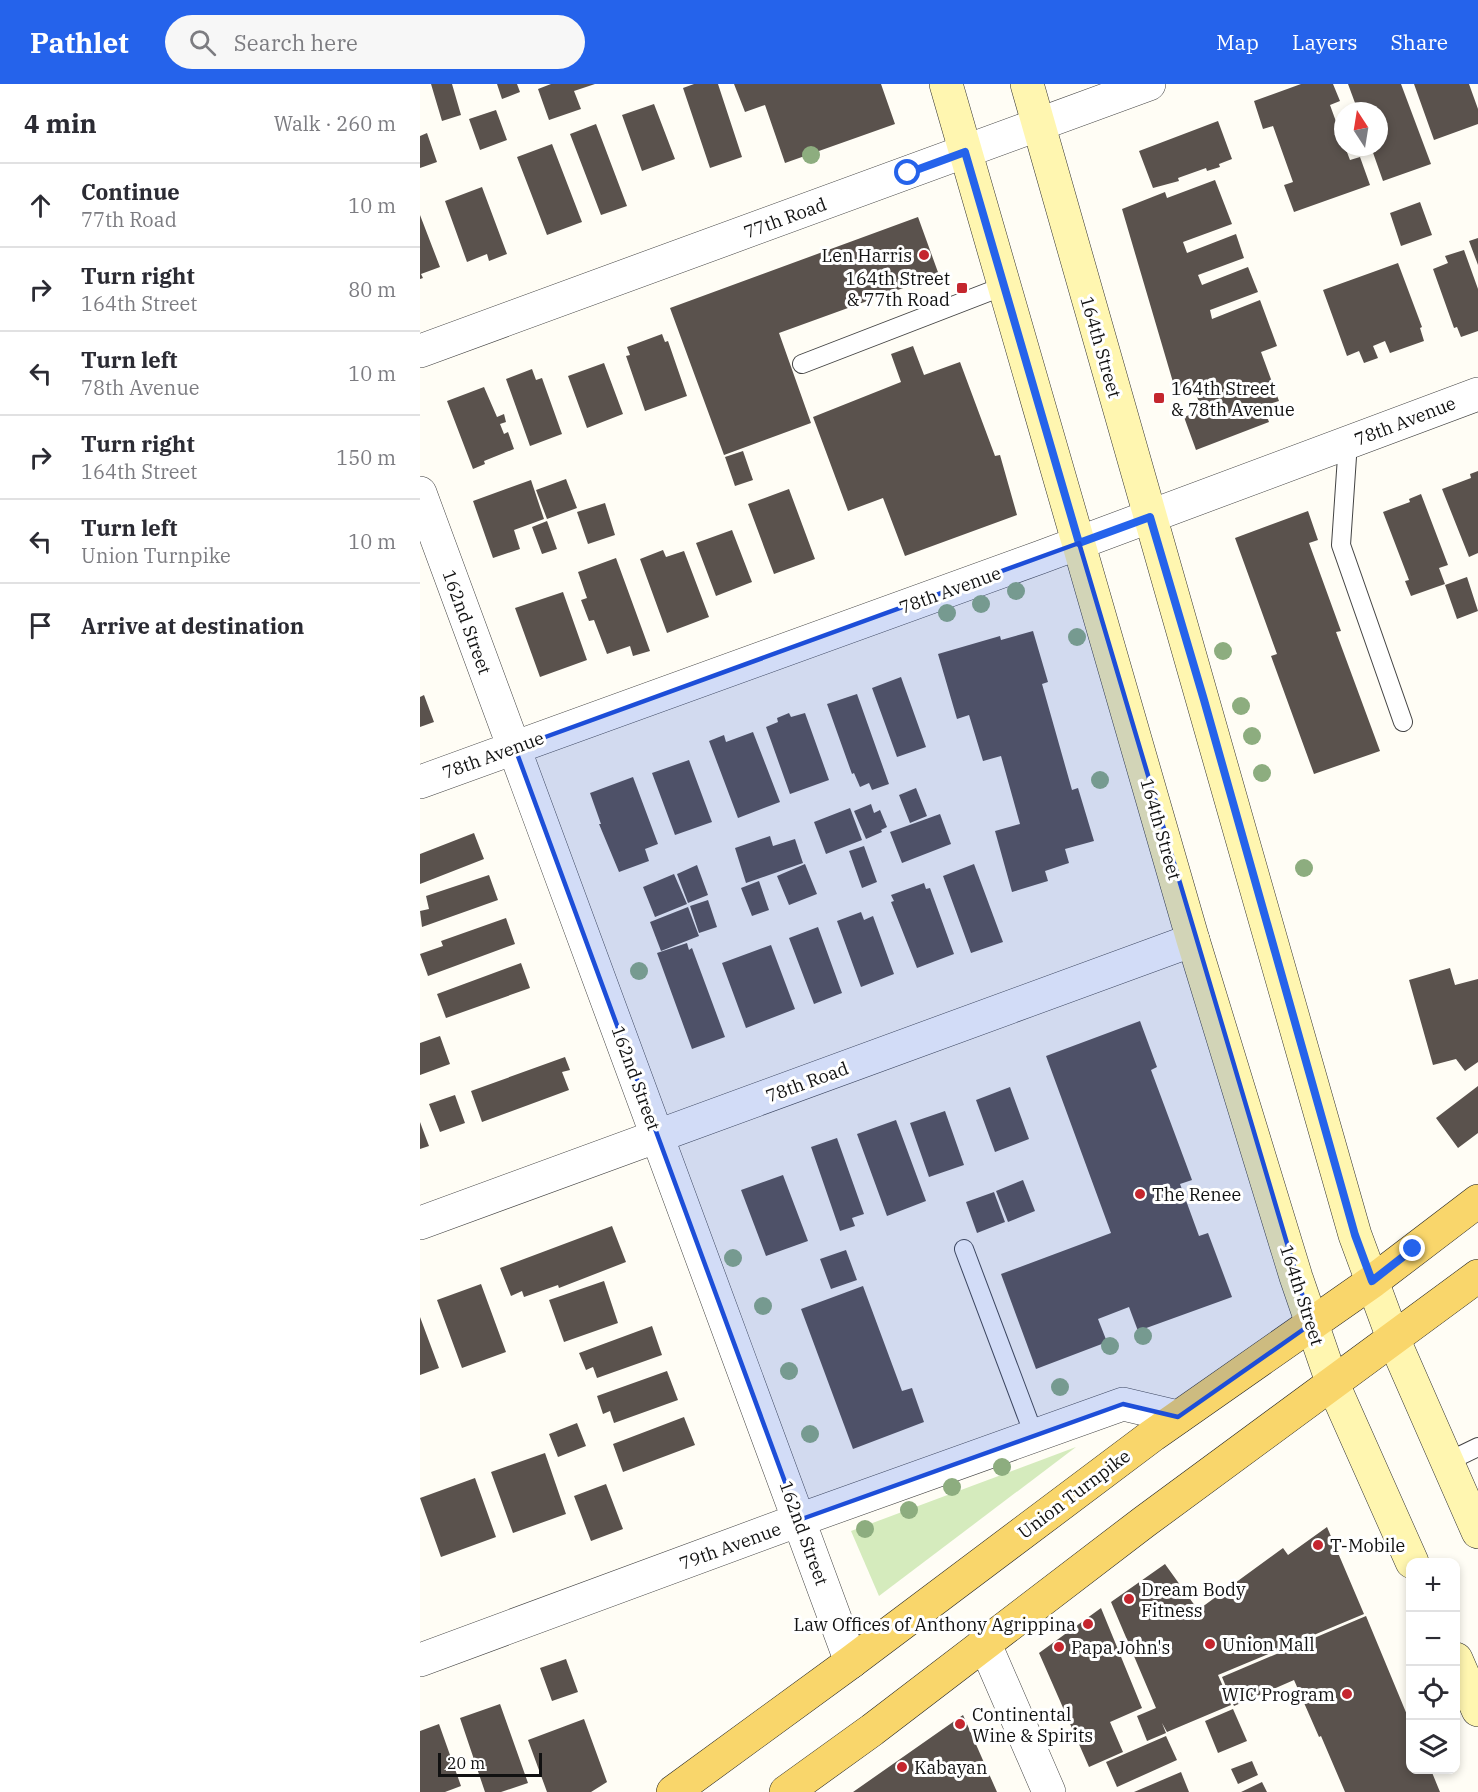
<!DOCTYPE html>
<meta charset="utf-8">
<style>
:root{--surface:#fff;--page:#f7f7f7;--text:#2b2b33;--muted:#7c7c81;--line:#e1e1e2;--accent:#2563eb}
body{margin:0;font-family:"IBM Plex Serif",serif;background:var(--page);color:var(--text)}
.controls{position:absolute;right:18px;bottom:18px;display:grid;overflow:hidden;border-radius:12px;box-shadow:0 3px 9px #0003}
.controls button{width:54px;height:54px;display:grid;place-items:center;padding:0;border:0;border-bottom:2px solid var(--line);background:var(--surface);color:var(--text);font:30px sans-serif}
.compass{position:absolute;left:914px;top:18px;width:54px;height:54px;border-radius:50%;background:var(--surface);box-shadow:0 3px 9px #0003;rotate:348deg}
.scale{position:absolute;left:18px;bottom:15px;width:104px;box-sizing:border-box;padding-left:6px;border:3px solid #111;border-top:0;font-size:16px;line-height:21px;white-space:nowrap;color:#111;-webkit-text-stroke:4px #fff;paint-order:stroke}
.stop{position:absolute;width:18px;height:18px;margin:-14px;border:4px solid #2563eb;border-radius:50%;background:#fff}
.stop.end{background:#2563eb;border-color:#fff;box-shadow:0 2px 6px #0008}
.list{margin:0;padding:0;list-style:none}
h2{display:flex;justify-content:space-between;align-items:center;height:78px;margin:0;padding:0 24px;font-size:26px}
h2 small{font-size:20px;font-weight:400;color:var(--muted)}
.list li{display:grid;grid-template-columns:39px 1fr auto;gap:18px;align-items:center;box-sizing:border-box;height:84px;padding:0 24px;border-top:2px solid var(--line)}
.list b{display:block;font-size:22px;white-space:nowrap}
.list p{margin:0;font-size:20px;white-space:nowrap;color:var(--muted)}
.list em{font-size:20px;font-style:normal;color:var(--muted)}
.icon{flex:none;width:33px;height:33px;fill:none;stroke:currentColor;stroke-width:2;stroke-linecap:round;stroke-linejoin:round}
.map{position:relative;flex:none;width:1058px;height:1708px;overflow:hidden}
header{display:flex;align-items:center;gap:36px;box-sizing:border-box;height:84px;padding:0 30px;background:var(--accent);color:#fff}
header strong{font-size:28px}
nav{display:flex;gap:33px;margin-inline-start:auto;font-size:21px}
.search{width:420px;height:54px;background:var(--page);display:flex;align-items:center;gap:15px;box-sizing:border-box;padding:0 21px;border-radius:33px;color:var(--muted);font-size:22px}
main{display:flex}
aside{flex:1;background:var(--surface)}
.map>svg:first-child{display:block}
</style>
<header>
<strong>Pathlet</strong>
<div class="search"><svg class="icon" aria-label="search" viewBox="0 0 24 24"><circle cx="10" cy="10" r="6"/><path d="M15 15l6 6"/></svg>Search here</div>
<nav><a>Map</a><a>Layers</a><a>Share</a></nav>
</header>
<main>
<aside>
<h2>4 min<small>Walk · 260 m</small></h2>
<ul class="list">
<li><svg class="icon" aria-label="ahead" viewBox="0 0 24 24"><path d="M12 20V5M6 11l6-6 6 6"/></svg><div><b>Continue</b><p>77th Road</p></div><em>10 m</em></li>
<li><svg class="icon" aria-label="right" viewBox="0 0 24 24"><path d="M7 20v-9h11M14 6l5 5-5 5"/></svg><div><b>Turn right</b><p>164th Street</p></div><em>80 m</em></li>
<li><svg class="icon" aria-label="left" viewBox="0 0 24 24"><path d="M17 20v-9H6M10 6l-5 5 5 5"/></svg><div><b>Turn left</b><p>78th Avenue</p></div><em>10 m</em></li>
<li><svg class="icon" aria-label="right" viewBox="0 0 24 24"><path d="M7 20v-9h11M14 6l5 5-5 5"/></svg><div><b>Turn right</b><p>164th Street</p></div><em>150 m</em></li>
<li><svg class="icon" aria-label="left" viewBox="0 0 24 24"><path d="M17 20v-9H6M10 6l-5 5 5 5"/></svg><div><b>Turn left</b><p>Union Turnpike</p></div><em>10 m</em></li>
<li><svg class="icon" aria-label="arrive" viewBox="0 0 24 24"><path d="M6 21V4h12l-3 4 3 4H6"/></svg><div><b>Arrive at destination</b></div></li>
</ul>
</aside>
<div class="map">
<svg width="1058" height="1708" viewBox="0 0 1058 1708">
<rect width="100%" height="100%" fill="#fffdf5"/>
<path fill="#d5ebbd" d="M 656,1363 L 459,1512 L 431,1447 Z"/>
<path fill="#5a524d" d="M 11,0 L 32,0 L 41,31 L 22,37 Z
M 77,0 L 97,0 L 100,8 L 82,15 Z
M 131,0 L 175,0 L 154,7 L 161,25 L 129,36 L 118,5 Z
M 274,0 L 298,0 L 322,73 L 290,84 L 263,4 Z
M 314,0 L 461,0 L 475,40 L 365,79 L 345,21 L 325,28 Z
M 881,0 L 913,0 L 920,17 L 910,21 L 923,57 L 923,63 L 925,63 L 930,76 L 940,73 L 950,101 L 874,128 L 864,101 L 873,98 L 853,42 L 843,45 L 834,17 Z
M 928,0 L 981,0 L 1011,80 L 963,97 L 951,63 L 959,63 L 959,27 L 938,27 Z
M 994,0 L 1049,0 L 1058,25 L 1058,40 L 1014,56 Z
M 234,20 L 255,75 L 222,87 L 202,31 Z
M 76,26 L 87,56 L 60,66 L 49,35 Z
M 798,37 L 812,75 L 799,80 L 800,83 L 787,87 L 786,84 L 758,94 L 759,97 L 733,104 L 719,67 Z
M 176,40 L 207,122 L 181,131 L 150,50 Z
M 7,49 L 17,78 L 0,84 L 0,52 Z
M 132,60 L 162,138 L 127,151 L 97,73 Z
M 795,96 L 812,140 L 763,158 L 767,169 L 816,150 L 824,174 L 778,191 L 782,201 L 828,183 L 838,208 L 790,226 L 792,235 L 840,216 L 857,262 L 841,268 L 859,317 L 843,322 L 849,338 L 776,366 L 764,333 L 782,326 L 772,300 L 755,305 L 702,125 L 745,108 L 747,114 Z
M 62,103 L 87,170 L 69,177 L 67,170 L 47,178 L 25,117 Z
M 1000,118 L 1012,151 L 981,162 L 970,129 Z
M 0,131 L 20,183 L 1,190 L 3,194 L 0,195 Z
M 498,133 L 519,191 L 359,249 L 391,339 L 304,371 L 250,224 Z
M 1058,154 L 1058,181 L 1049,157 Z
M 1044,166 L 1058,205 L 1058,247 L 1041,253 L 1037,243 L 1034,244 L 1013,185 L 1028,179 L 1025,172 Z
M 978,179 L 1002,243 L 1000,244 L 1004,257 L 970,269 L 965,257 L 953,262 L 958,274 L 944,279 L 939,267 L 927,272 L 903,206 Z
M 242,250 L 245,258 L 248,257 L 267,312 L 225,327 L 206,272 L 210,271 L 207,263 Z
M 493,262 L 504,291 L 540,278 L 575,372 L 580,371 L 597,431 L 485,472 L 463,414 L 428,427 L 393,333 L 481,298 L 471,270 Z
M 184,279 L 203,330 L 167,344 L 148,292 Z
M 112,285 L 116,296 L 122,294 L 142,350 L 110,362 L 86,295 Z
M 64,303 L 77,333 L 84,330 L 86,338 L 80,340 L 84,350 L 88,348 L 94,365 L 64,377 L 65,380 L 53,385 L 27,317 Z
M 323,367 L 333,396 L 315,402 L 305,373 Z
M 1058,387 L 1058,469 L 1049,473 L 1022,405 L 1051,394 L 1050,390 Z
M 146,395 L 157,424 L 127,435 L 116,406 Z
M 111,396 L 124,435 L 94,446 L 100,465 L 73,474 L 53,417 Z
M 369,405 L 395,475 L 354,490 L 328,420 Z
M 1001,410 L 1028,481 L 1019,484 L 1025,500 L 991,512 L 985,497 L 989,496 L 963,428 L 990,418 L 989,415 Z
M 185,419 L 195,451 L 168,460 L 157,428 Z
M 888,427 L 898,456 L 889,459 L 921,547 L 916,548 L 960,667 L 894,690 L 851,572 L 857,570 L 815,454 Z
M 127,437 L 137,465 L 122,470 L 112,443 Z
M 312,446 L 332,498 L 296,512 L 276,459 Z
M 243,466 L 246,473 L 264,467 L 289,533 L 247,549 L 220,475 Z
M 196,474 L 230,567 L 213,572 L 210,562 L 187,570 L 174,536 L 169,537 L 161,516 L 167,514 L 158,488 Z
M 1047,493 L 1058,527 L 1037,535 L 1025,501 Z
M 143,508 L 167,576 L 120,593 L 95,524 Z
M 613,547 L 628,598 L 622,600 L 652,706 L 658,704 L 674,757 L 645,765 L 649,779 L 625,787 L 628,797 L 592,808 L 575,747 L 600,740 L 581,672 L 563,677 L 549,631 L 537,635 L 518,570 L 580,552 L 581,556 Z
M 481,593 L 506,663 L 477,673 L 452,604 Z
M 437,610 L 469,700 L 452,706 L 449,699 L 440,703 L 434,689 L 432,690 L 407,620 Z
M 4,611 L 14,638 L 0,643 L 0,613 Z
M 369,629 L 371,633 L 385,629 L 409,696 L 370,710 L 346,643 L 358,638 L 357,634 Z
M 333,648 L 360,718 L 318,734 L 289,657 L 304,651 L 306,658 Z
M 269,676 L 292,738 L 255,751 L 232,689 Z
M 213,693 L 238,760 L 225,765 L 229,777 L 199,788 L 179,740 L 181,740 L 170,709 Z
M 496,704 L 507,732 L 490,739 L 479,711 Z
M 451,720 L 454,729 L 460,726 L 467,743 L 461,746 L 462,748 L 446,755 L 434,727 Z
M 430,724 L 442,756 L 406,770 L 394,738 Z
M 520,730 L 531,760 L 482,779 L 470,748 Z
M 54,749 L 64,775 L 0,800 L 0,770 Z
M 350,752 L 353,762 L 375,755 L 383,779 L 326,799 L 315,764 Z
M 444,762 L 457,798 L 442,804 L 429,767 Z
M 385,780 L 397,810 L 369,821 L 357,792 Z
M 554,780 L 583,858 L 551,869 L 523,792 Z
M 277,781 L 288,811 L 268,819 L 257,790 Z
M 254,790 L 267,820 L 235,833 L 223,803 Z
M 69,791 L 78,816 L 2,843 L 0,827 L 9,825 L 6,812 Z
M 339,797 L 349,826 L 332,832 L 321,804 Z
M 504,799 L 506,805 L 510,804 L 534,870 L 497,884 L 471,818 L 474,817 L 471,811 Z
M 288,816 L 297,843 L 279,849 L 270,822 Z
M 268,823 L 279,852 L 241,867 L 230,838 Z
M 441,828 L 444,836 L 453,832 L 474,890 L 441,903 L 417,837 Z
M 86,834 L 95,860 L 8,892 L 0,870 L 23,862 L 21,857 Z
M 398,843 L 422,909 L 394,920 L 369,854 Z
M 267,859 L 269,866 L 272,864 L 305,953 L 272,965 L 237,869 Z
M 351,861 L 375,925 L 326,944 L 302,879 Z
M 101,879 L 110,904 L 26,934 L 17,910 Z
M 1030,884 L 1035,901 L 1058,895 L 1058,978 L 1045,987 L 1036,975 L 1013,981 L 989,896 Z
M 720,937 L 737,983 L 731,986 L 772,1096 L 760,1100 L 779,1152 L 788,1149 L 812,1213 L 718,1247 L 709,1223 L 678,1235 L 687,1258 L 616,1285 L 581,1190 L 691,1149 L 626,972 Z
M 20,952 L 30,980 L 0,991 L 0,959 Z
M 145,973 L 150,986 L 142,988 L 149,1006 L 62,1038 L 51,1007 Z
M 1058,1002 L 1058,1049 L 1038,1064 L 1016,1034 Z
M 590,1003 L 609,1055 L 575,1068 L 556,1016 Z
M 35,1011 L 45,1039 L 20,1048 L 9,1020 Z
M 525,1027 L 544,1081 L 509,1093 L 490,1039 Z
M 476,1036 L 506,1117 L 467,1132 L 437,1050 Z
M 0,1038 L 9,1062 L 0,1065 Z
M 417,1054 L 444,1130 L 432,1134 L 435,1142 L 420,1147 L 391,1063 Z
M 363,1091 L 388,1157 L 346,1172 L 321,1106 Z
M 603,1096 L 615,1127 L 588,1138 L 576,1107 Z
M 574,1108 L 585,1138 L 557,1149 L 546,1118 Z
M 192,1142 L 206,1178 L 139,1204 L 138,1201 L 104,1213 L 102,1207 L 91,1212 L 80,1184 Z
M 426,1166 L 437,1196 L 411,1205 L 400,1175 Z
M 184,1197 L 198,1239 L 144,1258 L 129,1216 Z
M 61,1200 L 86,1268 L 42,1284 L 17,1216 Z
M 443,1202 L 482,1307 L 492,1304 L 504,1338 L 433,1365 L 381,1225 Z
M 0,1233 L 19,1284 L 0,1291 Z
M 232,1242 L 242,1271 L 177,1294 L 173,1283 L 166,1286 L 159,1269 Z
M 247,1287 L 258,1316 L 194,1339 L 190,1327 L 183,1330 L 177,1312 Z
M 264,1333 L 275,1361 L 203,1388 L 193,1360 Z
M 157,1339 L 166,1362 L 138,1373 L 129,1350 Z
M 125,1369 L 146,1430 L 93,1449 L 71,1388 Z
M 55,1394 L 76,1453 L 21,1473 L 0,1414 Z
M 186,1400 L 203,1445 L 171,1457 L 154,1412 Z
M 907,1443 L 944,1530 L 798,1591 L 811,1621 L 747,1648 L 742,1639 L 746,1649 L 727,1657 L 717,1632 L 736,1624 L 691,1518 L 745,1480 L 778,1526 L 863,1464 L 868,1471 Z
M 681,1524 L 722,1624 L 690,1638 L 703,1668 L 669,1683 L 619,1569 Z
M 946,1532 L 990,1638 L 990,1686 L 1011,1686 L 1020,1708 L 925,1708 L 901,1652 L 899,1653 L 874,1596 L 814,1622 L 802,1593 Z
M 146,1575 L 158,1608 L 132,1617 L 120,1584 Z
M 80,1620 L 108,1699 L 81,1708 L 65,1708 L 40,1634 Z
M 813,1625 L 827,1657 L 798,1669 L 785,1637 Z
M 543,1631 L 577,1708 L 433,1708 Z
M 164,1635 L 187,1698 L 171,1708 L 127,1708 L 108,1656 Z
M 19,1640 L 41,1702 L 25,1708 L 0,1708 L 0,1647 Z
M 746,1652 L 757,1676 L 697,1703 L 686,1678 Z
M 832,1677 L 838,1691 L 818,1700 L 811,1685 Z
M 761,1688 L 769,1708 L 714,1708 Z
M 842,1698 L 847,1708 L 821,1708 Z"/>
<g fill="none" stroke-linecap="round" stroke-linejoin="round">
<defs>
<path id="lane" d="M 382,280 L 584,202
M 928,358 L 921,461 L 983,638
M 544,1165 L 614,1351
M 1027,1378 L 1058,1363"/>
<path id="street" d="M 0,267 L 729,0
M 0,409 L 431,1578
M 0,698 L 621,473 L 1058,310
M 0,1139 L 773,856
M 564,1558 L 629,1708
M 0,1576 L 379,1436 L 703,1320 L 758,1333"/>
<path id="secondary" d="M 526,0 L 773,856 L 876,1193 L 912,1298 L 992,1478
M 607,0 L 935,1151 L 973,1254 L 1058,1448
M 1036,1575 L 1058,1626"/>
<path id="primary" d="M 253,1708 L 431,1578 L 733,1351 L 953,1197 L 1058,1117
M 366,1708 L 452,1646 L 724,1438 L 1058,1192"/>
</defs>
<use href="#lane" stroke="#444" stroke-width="20"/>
<use href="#street" stroke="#444" stroke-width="34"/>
<use href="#secondary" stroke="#333" stroke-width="34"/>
<use href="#primary" stroke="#222" stroke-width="34"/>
<use href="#lane" stroke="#fff" stroke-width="18"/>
<use href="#street" stroke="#fff" stroke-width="33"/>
<use href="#secondary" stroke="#fff6b0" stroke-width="33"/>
<use href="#primary" stroke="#f9d66b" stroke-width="33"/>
</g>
<g fill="#8dad7f">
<circle cx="391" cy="71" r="9"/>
<circle cx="596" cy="507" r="9"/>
<circle cx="561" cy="520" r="9"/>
<circle cx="527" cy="529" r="9"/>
<circle cx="657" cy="553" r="9"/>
<circle cx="803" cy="567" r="9"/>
<circle cx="821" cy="622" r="9"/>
<circle cx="832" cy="652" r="9"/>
<circle cx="842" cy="689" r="9"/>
<circle cx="680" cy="696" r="9"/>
<circle cx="884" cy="784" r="9"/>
<circle cx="219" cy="887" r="9"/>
<circle cx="313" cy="1174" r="9"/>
<circle cx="343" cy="1222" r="9"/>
<circle cx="723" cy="1252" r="9"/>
<circle cx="690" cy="1262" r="9"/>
<circle cx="369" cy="1287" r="9"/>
<circle cx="640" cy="1303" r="9"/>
<circle cx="390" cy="1350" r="9"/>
<circle cx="582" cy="1383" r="9"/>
<circle cx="532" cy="1403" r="9"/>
<circle cx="489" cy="1426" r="9"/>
<circle cx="445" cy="1445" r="9"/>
</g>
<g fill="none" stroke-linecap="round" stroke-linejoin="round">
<path stroke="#2563eb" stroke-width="8" d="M 488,89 L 545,68 L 659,459 L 730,433 L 784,616 L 935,1151 L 952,1197 L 993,1165"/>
</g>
<path fill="#1d4ed8" fill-opacity="0.2" stroke="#1d4ed8" stroke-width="4.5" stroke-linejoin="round" d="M 659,459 L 891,1240 L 758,1333 L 703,1320 L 379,1436 L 95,664 Z"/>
<g fill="#c4262e" stroke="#fff" stroke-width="2">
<circle cx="504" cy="171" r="6"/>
<rect x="536" y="198" width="12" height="12" rx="3"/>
<rect x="733" y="308" width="12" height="12" rx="3"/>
<circle cx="720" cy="1110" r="6"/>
<circle cx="898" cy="1461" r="6"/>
<circle cx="709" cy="1515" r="6"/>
<circle cx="668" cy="1540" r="6"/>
<circle cx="790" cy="1560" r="6"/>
<circle cx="639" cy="1563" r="6"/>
<circle cx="927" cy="1610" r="6"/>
<circle cx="540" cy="1640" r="6"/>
<circle cx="482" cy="1683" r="6"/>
</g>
<g text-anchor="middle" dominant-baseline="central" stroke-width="6" stroke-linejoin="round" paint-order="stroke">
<g font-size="18" fill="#111" stroke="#fff">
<text transform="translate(365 134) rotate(-20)">77th Road</text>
<text transform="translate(681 263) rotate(74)">164th Street</text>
<text transform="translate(985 337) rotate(-21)">78th Avenue</text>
<text transform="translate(530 506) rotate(-20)">78th Avenue</text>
<text transform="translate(47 538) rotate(70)">162nd Street</text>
<text transform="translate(73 671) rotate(-20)">78th Avenue</text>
<text transform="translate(741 745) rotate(74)">164th Street</text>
<text transform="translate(216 994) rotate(70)">162nd Street</text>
<text transform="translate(387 998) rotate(-20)">78th Road</text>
<text transform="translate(882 1211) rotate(72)">164th Street</text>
<text transform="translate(654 1410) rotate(-37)">Union Turnpike</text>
<text transform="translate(384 1449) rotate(70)">162nd Street</text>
<text transform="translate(310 1462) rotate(-20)">79th Avenue</text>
</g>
<g font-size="18" fill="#111" stroke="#fff" text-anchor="start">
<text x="492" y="171" text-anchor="end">Len Harris</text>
<text x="530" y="194" text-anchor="end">164th Street<tspan x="530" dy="21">&amp; 77th Road</tspan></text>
<text x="751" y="304">164th Street<tspan x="751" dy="21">&amp; 78th Avenue</tspan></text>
<text x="732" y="1110">The Renee</text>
<text x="910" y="1461">T-Mobile</text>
<text x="721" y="1505">Dream Body<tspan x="721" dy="21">Fitness</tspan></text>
<text x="656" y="1540" text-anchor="end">Law Offices of Anthony Agrippina</text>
<text x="802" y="1560">Union Mall</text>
<text x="651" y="1563">Papa John's</text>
<text x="915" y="1610" text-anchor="end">WIC Program</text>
<text x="552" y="1630">Continental<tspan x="552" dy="21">Wine &amp; Spirits</tspan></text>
<text x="494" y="1683">Kabayan</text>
</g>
</g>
</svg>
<div class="controls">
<button>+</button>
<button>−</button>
<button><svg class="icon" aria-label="locate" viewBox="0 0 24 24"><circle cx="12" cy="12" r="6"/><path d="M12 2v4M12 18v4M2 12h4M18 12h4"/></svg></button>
<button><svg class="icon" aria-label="layers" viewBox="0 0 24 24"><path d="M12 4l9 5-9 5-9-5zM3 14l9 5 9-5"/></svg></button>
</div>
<svg class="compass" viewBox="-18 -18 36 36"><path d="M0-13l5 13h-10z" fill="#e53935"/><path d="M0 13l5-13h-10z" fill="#7c7c81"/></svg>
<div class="scale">20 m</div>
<div class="stop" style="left:488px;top:89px"></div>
<div class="stop end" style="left:993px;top:1165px"></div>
</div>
</main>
